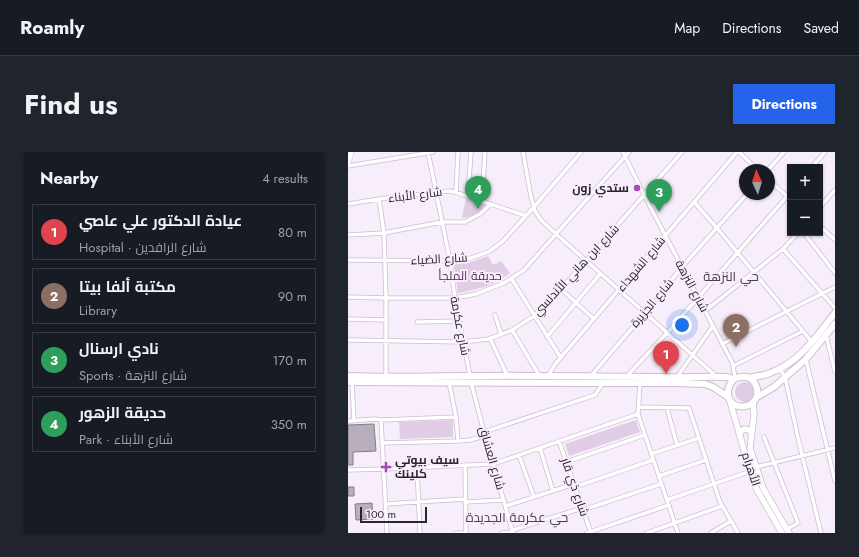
<!DOCTYPE html>
<meta charset="utf-8">
<style>
:root{--surface:#171b24;--page:#20242c;--text:#f1f3f6;--muted:#9ea1a6;--line:#363941;--accent:#2563eb}
body{margin:0;font-family:Jost,Cairo,sans-serif;background:var(--page);color:var(--text)}
.controls{position:absolute;right:12px;top:12px;display:grid;overflow:hidden;border-radius:0px;box-shadow:0 1px 3px #0004}
.controls button{width:36px;height:36px;display:grid;place-items:center;padding:0;border:0;border-bottom:1px solid var(--line);background:var(--surface);color:var(--text);font:20px sans-serif}
.compass{position:absolute;left:391px;top:12px;width:36px;height:36px;border-radius:50%;background:var(--surface);box-shadow:0 1px 3px #0004;rotate:356deg}
.scale{position:absolute;left:12px;bottom:10px;width:67px;box-sizing:border-box;padding-left:4px;border:2px solid #29252a;border-top:0;font-size:11px;line-height:14px;white-space:nowrap;color:#29252a;-webkit-text-stroke:3px #f8edfa;paint-order:stroke}
.you{position:absolute;left:334px;top:173px;width:14px;height:14px;margin:-10px;border:3px solid #fff;border-radius:50%;background:#1a73e8;box-shadow:0 0 0 6px #1a73e833}
.badge{display:grid;place-items:center;width:26px;height:26px;border-radius:50%;background:var(--accent);color:#fff;font-size:13px;font-weight:700}
.pin{position:absolute;translate:-50% -33px;filter:drop-shadow(0 1px 2px #0008)}
.pin::after{content:'';position:absolute;top:21px;width:14px;height:12px;background:inherit;clip-path:polygon(0 0,100% 0,50% 100%)}
.list{margin:0;padding:0;list-style:none}
h2{display:flex;justify-content:space-between;align-items:center;height:52px;margin:0;padding:0 16px;font-size:17px}
h2 small{font-size:13px;font-weight:400;color:var(--muted)}
.list li{display:grid;grid-template-columns:26px 1fr auto;gap:12px;align-items:center;box-sizing:border-box;height:56px;margin:0 8px 8px;padding:0 8px;border:1px solid var(--line);border-radius:0px}
.list b{display:block;font-size:15px;white-space:nowrap}
.list p{margin:0;font-size:13px;white-space:nowrap;color:var(--muted)}
.list em{font-size:13px;font-style:normal;color:var(--muted)}
.map{position:relative;flex:none;width:487px;height:381px;overflow:hidden;border-radius:0px}
header{display:flex;align-items:center;gap:24px;box-sizing:border-box;height:56px;padding:0 20px;background:var(--surface);border-bottom:1px solid var(--line)}
header strong{font-size:19px}
nav{display:flex;gap:22px;margin-inline-start:auto;font-size:14px}
.intro{display:flex;align-items:center;justify-content:space-between;box-sizing:border-box;height:96px;padding:0 24px}
h1{margin:0;font-size:28px}
.button{padding:10px 18px;border-radius:0px;background:var(--accent);color:#fff;font-size:14px;font-weight:700}
main{display:flex;gap:24px;padding:0 24px}
aside{flex:1;background:var(--surface);border-radius:0px;box-shadow:0 1px 3px #0004}
.map>svg:first-child{display:block}
</style>
<header>
<strong>Roamly</strong>
<nav><a>Map</a><a>Directions</a><a>Saved</a></nav>
</header>
<div class="intro"><h1>Find us</h1><a class="button">Directions</a></div>
<main>
<aside>
<h2>Nearby<small>4 results</small></h2>
<ul class="list">
<li><span class="badge" style="background:#e0444e">1</span><div><b>عيادة الدكتور علي عاصي</b><p>Hospital · شارع الرافدين</p></div><em>80 m</em></li>
<li><span class="badge" style="background:#8d6e63">2</span><div><b>مكتبة ألفا بيتا</b><p>Library</p></div><em>90 m</em></li>
<li><span class="badge" style="background:#2e9e5b">3</span><div><b>نادي ارسنال</b><p>Sports · شارع النزهة</p></div><em>170 m</em></li>
<li><span class="badge" style="background:#2e9e5b">4</span><div><b>حديقة الزهور</b><p>Park · شارع الأبناء</p></div><em>350 m</em></li>
</ul>
</aside>
<div class="map">
<svg width="487" height="381" viewBox="0 0 487 381">
<rect width="100%" height="100%" fill="#f8edfa"/>
<path fill="#e0cde5" d="M 118,46 L 138,53 C 130,61 126,64 114,66 Z
M 140,104 L 145,113 L 153,109 L 162,121 C 146,134 130,137 110,141 L 106,112 L 123,110 Z
M387 240a10 10 0 1 1 20 0a10 10 0 1 1-20 0Z
M 105,268 L 105,285 L 52,287 L 51,270 Z
M 288,268 L 292,280 L 221,304 L 217,292 Z"/>
<path fill="#b9afbc" stroke="#867c88" d="M 26,272 L 28,299 L 5,300 L 5,313 L 0,313 L 0,273 Z
M 0,335 L 6,335 L 6,344 L 0,344 Z
M 24,351 L 25,367 L 8,368 L 7,352 Z"/>
<g fill="none" stroke-linecap="round" stroke-linejoin="round">
<defs>
<path id="minor" d="M 80,0 L 102,109 L 107,146 L 122,224
M 175,0 L 183,45 L 187,59 L 193,68 L 208,82 L 368,224
M 275,0 L 296,43 L 384,210 L 385,214 L 387,226
M 391,0 L 410,18
M 0,14 L 85,0
M 464,15 L 477,0
M 420,18 L 436,0
M 421,28 L 442,47
M 108,40 L 110,0
M 120,44 L 123,0
M 31,47 L 36,81 L 38,146 L 38,224
M 134,49 L 137,0
M 346,50 L 369,76 L 464,190
M 0,52 L 31,47 L 101,39 L 107,40 L 178,64
M 472,55 L 487,38
M 472,74 L 487,88
M 456,81 L 487,121
M 0,83 L 36,81 L 94,70 L 117,70 L 132,62 L 143,52
M 435,97 L 487,156
M 0,108 L 102,109 L 120,107 L 140,100 L 154,90 L 186,55 L 233,0
M 163,126 L 213,206
M 213,137 L 246,167
M 0,145 L 38,146 L 107,146 L 128,142 L 156,131 L 176,118 L 281,0
M 357,159 L 436,96 L 450,81
M 147,163 L 153,182
M 0,167 L 38,168
M 69,170 L 111,169
M 164,178 L 191,223
M 478,183 L 487,220
M 199,185 L 252,122
M 142,186 L 159,223
M 0,188 L 115,190 L 141,187 L 164,178 L 186,164 L 213,137 L 334,0
M 374,192 L 487,135
M 458,208 L 487,329
M 385,214 L 455,179
M 432,217 L 437,225 L 450,286 L 473,381
M 200,224 L 208,211 L 389,0
M 242,225 L 297,161 L 334,115 L 399,42
M 278,225 L 319,181 L 442,41
M 329,225 L 365,174
M 4,230 L 6,269
M 101,230 L 108,265 L 110,289
M 123,230 L 136,280 L 165,381
M 291,255 L 341,256 L 372,350 L 390,381
M 319,256 L 329,293
M 290,262 L 330,381
M 33,268 L 108,265
M 0,269 L 27,267 L 33,268 L 39,381
M 136,280 L 247,243 L 255,231
M 416,285 L 450,371 L 439,377
M 211,289 L 243,381
M 34,291 L 110,289 L 122,288 L 137,284
M 192,296 L 205,339
M 303,302 L 351,286
M 171,303 L 186,345
M 218,310 L 297,283
M 117,313 L 118,381
M 408,315 L 487,296
M 69,316 L 72,381
M 0,318 L 36,317 L 145,312 L 290,262 L 292,231
M 311,324 L 358,308
M 227,335 L 305,308
M 319,348 L 403,319
M 117,350 L 156,348
M 37,352 L 117,347
M 158,354 L 226,332
M 235,358 L 313,332
M 165,378 L 234,356
M 108,381 L 118,381
M 154,381 L 165,380
M 239,381 L 321,353
M 299,381 L 374,354
M 363,381 L 383,369"/>
<path id="secondary" d="M 0,11 L 3,0"/>
<path id="primary" d="M 382,249 L 399,309 L 409,338 L 434,381
M 405,251 L 406,262 L 402,296 L 415,336 L 441,381
M 392,282 L 393,279 L 397,277 L 401,278 L 403,281"/>
<path id="trunk" d="M 0,224 C 40,226 81,224 121,224 C 186,223 250,225 315,225 C 336,226 358,224 379,225 C 381,225 382,226 384,227 C 387,227 390,225 393,225 C 411,222 416,250 398,254 C 381,258 374,239 386,227
M 401,226 C 408,224 416,224 422,221 C 451,211 469,184 487,161
M 0,230 L 255,231 L 330,231 L 357,232 L 365,235 L 380,245
M 409,245 L 426,235 L 458,207 L 487,172"/>
</defs>
<use href="#minor" stroke="#cabfcc" stroke-width="5"/>
<use href="#secondary" stroke="#cabfcc" stroke-width="6"/>
<use href="#primary" stroke="#cabfcc" stroke-width="7"/>
<use href="#trunk" stroke="#cabfcc" stroke-width="8"/>
<use href="#minor" stroke="#fff" stroke-width="3.5"/>
<use href="#secondary" stroke="#fff" stroke-width="5"/>
<use href="#primary" stroke="#fff" stroke-width="5.5"/>
<use href="#trunk" stroke="#fff" stroke-width="6"/>
</g>
<g fill="#a44dba" stroke="#f8edfa" stroke-width="1.5">
<circle cx="289" cy="36" r="4"/>
<path d="M36 309h4v4h4v4h-4v4h-4v-4h-4v-4h4z"/>
</g>
<g text-anchor="middle" dominant-baseline="central" stroke-width="4" stroke-linejoin="round" paint-order="stroke">
<g font-size="12" font-weight="bold" fill="#29252a" stroke="#f8edfa" text-anchor="end">
<text x="281" y="36">ستدي زون</text>
<text x="47" y="308" text-anchor="start">سيف بيوتي<tspan x="47" dy="14">كلينك</tspan></text>
</g>
<g font-size="12" fill="#29252a" stroke="#f8edfa">
<text transform="translate(67 43) rotate(-7)">شارع الأبناء</text>
<text transform="translate(91 107) rotate(-3)">شارع الضياء</text>
<text transform="translate(293 112) rotate(-50)">شارع الشهداء</text>
<text transform="translate(228 118) rotate(-47)">شارع ابن هاني الأندلسي</text>
<text transform="translate(344 134) rotate(62)">شارع النزهة</text>
<text transform="translate(304 151) rotate(-50)">شارع الجزيرة</text>
<text transform="translate(112 174) rotate(79)">شارع عكرمة</text>
<text transform="translate(144 306) rotate(74)">شارع العشاق</text>
<text transform="translate(403 317) rotate(71)">الأهرام</text>
<text transform="translate(227 335) rotate(71)">شارع ذي قار</text>
</g>
<g font-size="12" fill="#4f2f57" stroke="#f8edfa">
<text x="122" y="124">حديقة الملجأ</text>
</g>
<g font-size="13" fill="#48404b" stroke="#f8edfa">
<text x="383" y="124">حي النزهة</text>
<text x="169" y="365">حي عكرمة الجديدة</text>
</g>
</g>
</svg>
<div class="controls">
<button>+</button>
<button>−</button>
</div>
<svg class="compass" viewBox="-18 -18 36 36"><path d="M0-13l5 13h-10z" fill="#e53935"/><path d="M0 13l5-13h-10z" fill="#9ea1a6"/></svg>
<div class="scale">100 m</div>
<div class="you"></div>
<div class="pin badge" style="left:318px;top:222px;background:#e0444e">1</div>
<div class="pin badge" style="left:388px;top:195px;background:#8d6e63">2</div>
<div class="pin badge" style="left:311px;top:60px;background:#2e9e5b">3</div>
<div class="pin badge" style="left:130px;top:57px;background:#2e9e5b">4</div>
</div>
</main>
